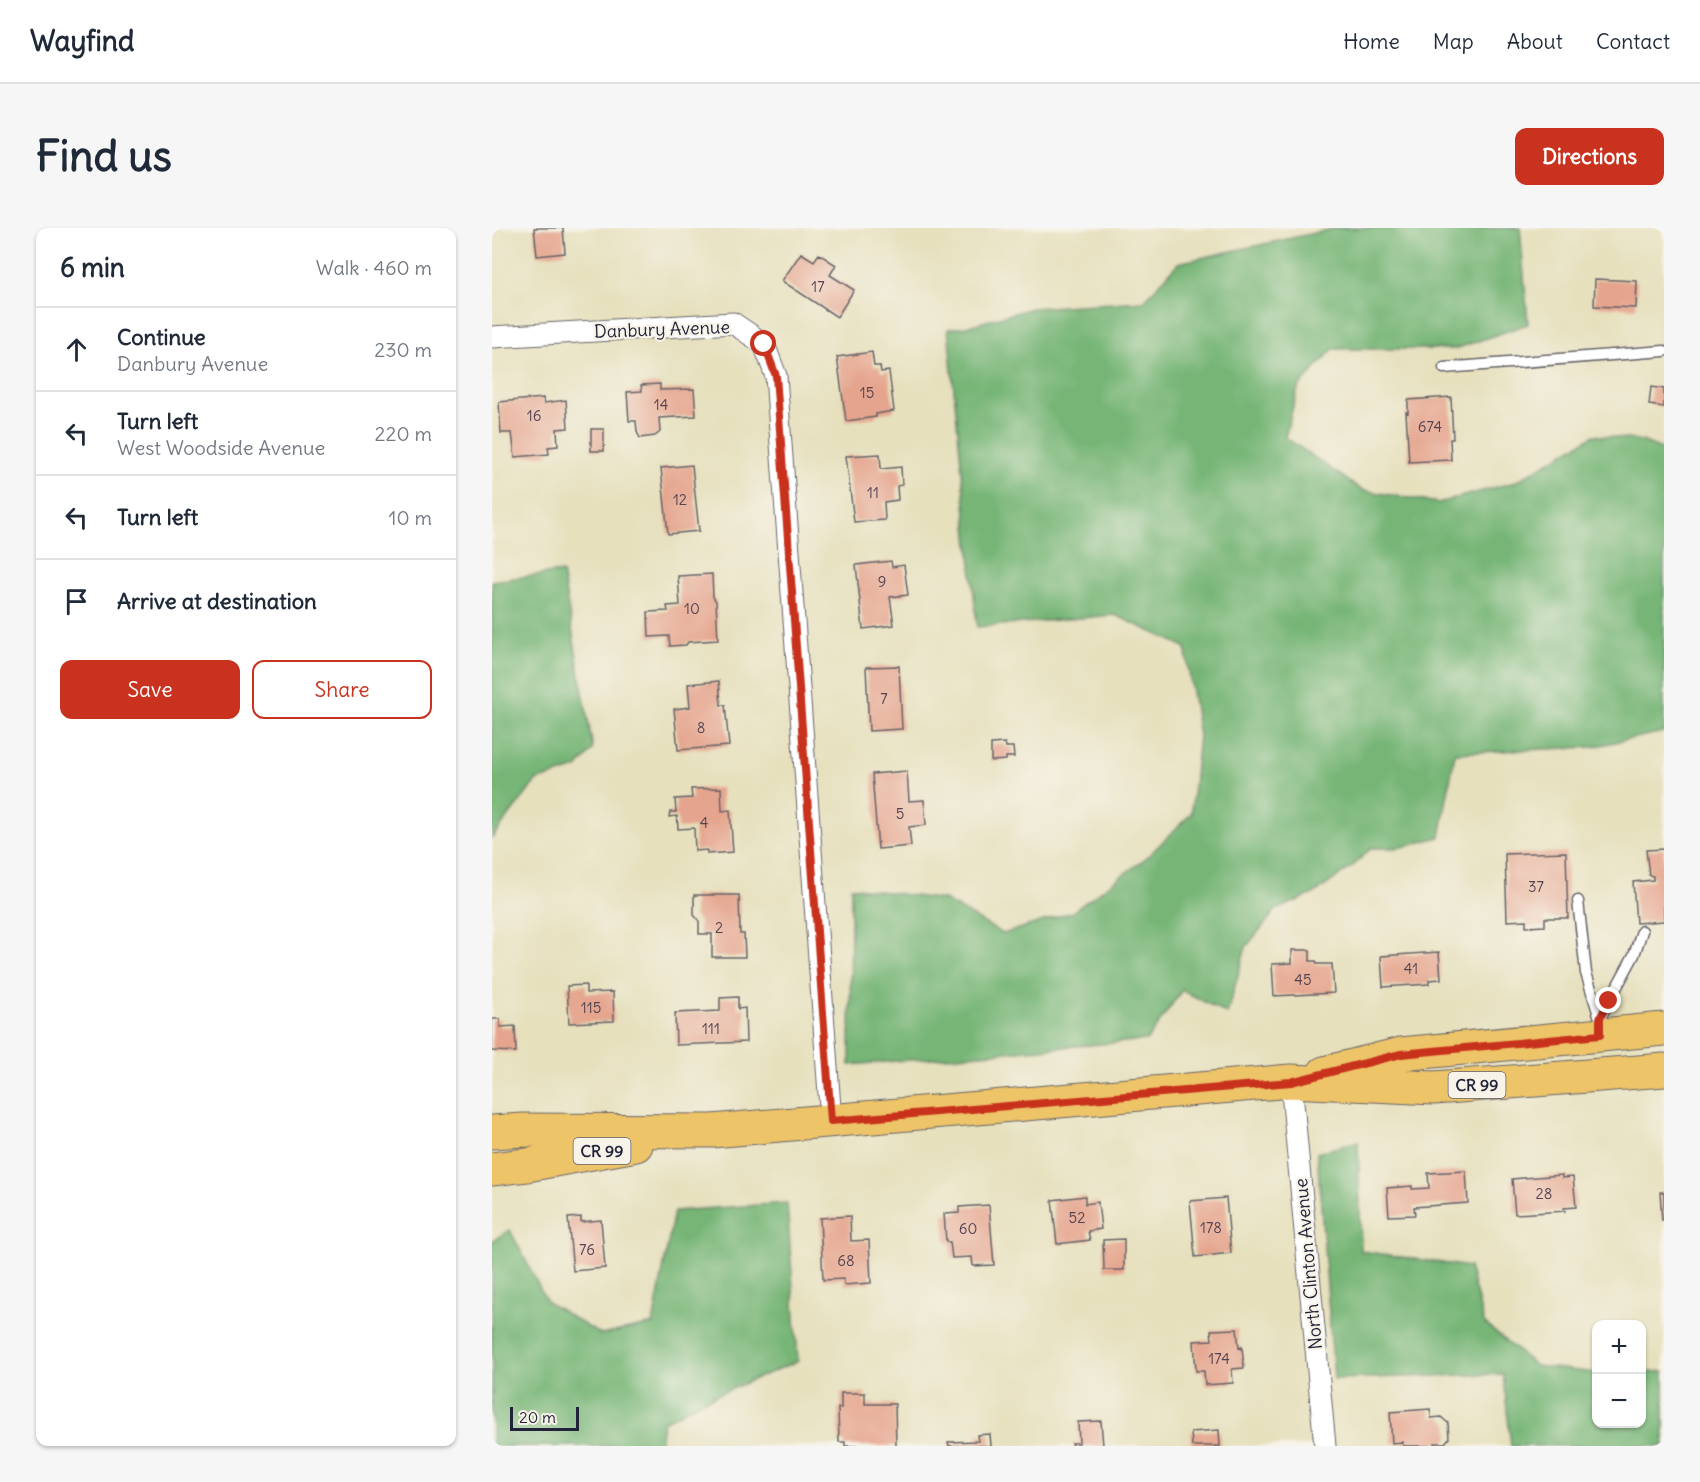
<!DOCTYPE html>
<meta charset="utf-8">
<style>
:root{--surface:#fff;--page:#f6f6f7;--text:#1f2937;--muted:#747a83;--line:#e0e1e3;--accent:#c8321e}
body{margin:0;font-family:Delius,sans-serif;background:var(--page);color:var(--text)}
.controls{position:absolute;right:18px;bottom:18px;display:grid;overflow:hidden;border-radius:12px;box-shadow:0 2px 4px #0004}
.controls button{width:54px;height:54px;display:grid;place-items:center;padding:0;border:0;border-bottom:2px solid var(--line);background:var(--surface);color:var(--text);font:30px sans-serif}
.scale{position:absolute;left:18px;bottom:15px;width:69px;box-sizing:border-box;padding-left:6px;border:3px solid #22223b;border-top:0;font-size:16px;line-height:21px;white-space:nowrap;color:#22223b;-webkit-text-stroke:4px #f7f3e8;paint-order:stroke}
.stop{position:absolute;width:18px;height:18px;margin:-14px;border:4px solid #c8321e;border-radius:50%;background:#fff}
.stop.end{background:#c8321e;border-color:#fff;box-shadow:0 2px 6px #0008}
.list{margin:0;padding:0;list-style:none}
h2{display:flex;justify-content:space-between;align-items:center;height:78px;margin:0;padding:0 24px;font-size:26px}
h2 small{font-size:20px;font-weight:400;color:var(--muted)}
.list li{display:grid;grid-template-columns:39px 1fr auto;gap:18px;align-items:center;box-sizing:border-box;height:84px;padding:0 24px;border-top:2px solid var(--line)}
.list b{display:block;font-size:22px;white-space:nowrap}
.list p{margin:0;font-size:20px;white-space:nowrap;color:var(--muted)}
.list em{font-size:20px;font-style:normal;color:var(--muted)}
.actions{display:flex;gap:12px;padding:18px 24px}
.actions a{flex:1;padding:14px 0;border:2px solid var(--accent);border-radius:12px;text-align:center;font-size:21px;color:var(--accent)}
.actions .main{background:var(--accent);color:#fff}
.icon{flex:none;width:33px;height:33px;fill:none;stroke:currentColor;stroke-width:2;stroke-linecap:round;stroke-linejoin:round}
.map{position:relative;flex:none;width:1172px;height:1218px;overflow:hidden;border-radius:12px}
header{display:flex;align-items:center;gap:36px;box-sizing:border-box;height:84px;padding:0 30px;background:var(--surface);border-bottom:2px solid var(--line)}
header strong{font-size:28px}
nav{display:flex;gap:33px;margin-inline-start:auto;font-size:21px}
.intro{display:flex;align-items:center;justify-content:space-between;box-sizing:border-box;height:144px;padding:0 36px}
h1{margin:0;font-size:42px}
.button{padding:15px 27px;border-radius:12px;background:var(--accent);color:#fff;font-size:21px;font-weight:700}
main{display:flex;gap:36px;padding:0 36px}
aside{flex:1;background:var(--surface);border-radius:12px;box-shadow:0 2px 4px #0004}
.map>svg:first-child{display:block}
</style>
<header>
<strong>Wayfind</strong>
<nav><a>Home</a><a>Map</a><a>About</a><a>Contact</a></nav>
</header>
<div class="intro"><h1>Find us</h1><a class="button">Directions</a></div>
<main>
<aside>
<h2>6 min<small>Walk · 460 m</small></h2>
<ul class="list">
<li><svg class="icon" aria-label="ahead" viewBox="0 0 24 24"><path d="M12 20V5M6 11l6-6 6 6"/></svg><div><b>Continue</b><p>Danbury Avenue</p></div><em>230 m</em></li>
<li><svg class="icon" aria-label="left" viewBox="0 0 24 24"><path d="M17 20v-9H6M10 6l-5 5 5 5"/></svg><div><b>Turn left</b><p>West Woodside Avenue</p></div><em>220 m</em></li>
<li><svg class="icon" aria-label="left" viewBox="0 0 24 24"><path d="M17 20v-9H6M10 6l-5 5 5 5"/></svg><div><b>Turn left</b></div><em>10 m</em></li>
<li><svg class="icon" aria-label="arrive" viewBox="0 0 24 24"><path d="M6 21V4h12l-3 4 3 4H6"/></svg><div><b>Arrive at destination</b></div></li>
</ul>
<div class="actions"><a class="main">Save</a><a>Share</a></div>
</aside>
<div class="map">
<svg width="1172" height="1218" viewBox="0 0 1172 1218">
<rect width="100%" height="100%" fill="#f7f3e8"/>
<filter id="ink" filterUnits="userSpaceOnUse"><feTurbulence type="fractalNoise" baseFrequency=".0167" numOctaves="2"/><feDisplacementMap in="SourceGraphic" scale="12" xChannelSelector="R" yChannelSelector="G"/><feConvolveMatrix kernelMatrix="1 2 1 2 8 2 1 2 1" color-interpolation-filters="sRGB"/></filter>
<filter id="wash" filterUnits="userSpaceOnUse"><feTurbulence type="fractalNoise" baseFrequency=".008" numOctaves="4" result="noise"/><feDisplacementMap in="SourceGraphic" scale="24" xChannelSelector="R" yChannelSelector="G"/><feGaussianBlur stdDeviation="1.35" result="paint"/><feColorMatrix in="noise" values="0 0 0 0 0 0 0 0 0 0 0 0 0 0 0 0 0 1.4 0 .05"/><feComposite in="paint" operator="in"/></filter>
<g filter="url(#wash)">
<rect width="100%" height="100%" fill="#e6e0bd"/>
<path fill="#76b576" stroke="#4c6c58" stroke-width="1.5" d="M 845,0 L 1028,0 L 1036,96 L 963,121 L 841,121 L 806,160 L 793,209 L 870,262 L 946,275 L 1023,254 L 1102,207 L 1150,213 L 1172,222 L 1172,504 L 1099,519 L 963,525 L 948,609 L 906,620 L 879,620 L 861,638 L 823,665 L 784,682 L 754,719 L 735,786 L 690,762 L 655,812 L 358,837 L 359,659 L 452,672 L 511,706 L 580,684 L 654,630 L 699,586 L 707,508 L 693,419 L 623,387 L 485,399 L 456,101 L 473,99 L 540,80 L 652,73 L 686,35 Z
M 70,344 L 101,521 L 85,540 L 44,553 L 0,610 L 0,353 Z
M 866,913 L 869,1023 L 977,1039 L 992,1095 L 1044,1138 L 1104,1145 L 1104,1196 L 1150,1196 L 1150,1145 L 1172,1143 L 1172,1218 L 1019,1218 L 1011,1146 L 842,1151 L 825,925 Z
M 295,975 L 306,1133 L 203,1176 L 171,1194 L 168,1218 L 0,1218 L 0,1013 L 18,1002 L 55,1074 L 109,1107 L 161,1096 L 182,983 Z"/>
<g id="blocks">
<path fill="#e5a48d" d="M 42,0 L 71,0 L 73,25 L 45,28 Z
M 309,25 L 322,33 L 327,26 L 344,37 L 338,47 L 362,62 L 345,89 L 290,53 Z
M 1103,51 L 1145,53 L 1144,80 L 1102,78 Z
M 380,124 L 382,138 L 388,138 L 389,144 L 397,143 L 402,183 L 384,186 L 384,189 L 354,193 L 345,129 Z
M 168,156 L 168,162 L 202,161 L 204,188 L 167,190 L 168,204 L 163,208 L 148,210 L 145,204 L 144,193 L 137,193 L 135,164 L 150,163 L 149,157 Z
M 1159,159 L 1172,161 L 1172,179 L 1157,177 Z
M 959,169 L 961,211 L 958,211 L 959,232 L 917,234 L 914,184 L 916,185 L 916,172 Z
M 51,170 L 52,175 L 74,172 L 76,200 L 65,201 L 66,218 L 56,219 L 57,226 L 23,229 L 20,205 L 9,205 L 7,174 Z
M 99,201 L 112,201 L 112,223 L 99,223 Z
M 388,226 L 389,241 L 409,239 L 410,257 L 405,258 L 406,272 L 392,274 L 393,292 L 362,294 L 354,228 Z
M 200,237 L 207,303 L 176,306 L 169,240 Z
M 399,333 L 400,339 L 412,337 L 416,367 L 398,369 L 402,397 L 371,401 L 364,337 Z
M 220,346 L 221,369 L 224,373 L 226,412 L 196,414 L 194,417 L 178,418 L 177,408 L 157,409 L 156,384 L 176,383 L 175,378 L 188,377 L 186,348 Z
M 407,438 L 410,501 L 377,503 L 374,439 Z
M 227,453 L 229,477 L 233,477 L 237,518 L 186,522 L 182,481 L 198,479 L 196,456 Z
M 513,515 L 514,519 L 521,519 L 522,529 L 514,529 L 514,532 L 499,533 L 499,516 Z
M 415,543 L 417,573 L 432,572 L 434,597 L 417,599 L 419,618 L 386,621 L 380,546 Z
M 229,560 L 230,583 L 238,582 L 241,624 L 215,626 L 215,622 L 203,623 L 202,600 L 186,601 L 185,588 L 177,589 L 178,584 L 184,584 L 183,571 L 200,570 L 199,561 Z
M 1172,621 L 1172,693 L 1144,695 L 1141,654 L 1161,652 L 1161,648 L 1157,647 L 1154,622 Z
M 1074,624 L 1076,690 L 1053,690 L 1053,698 L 1034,699 L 1034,692 L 1015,693 L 1013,626 Z
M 202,667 L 247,667 L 248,706 L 252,706 L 253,729 L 220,729 L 220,706 L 207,706 L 207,693 L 202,687 Z
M 800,722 L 818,722 L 818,733 L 824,733 L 825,736 L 840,736 L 842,765 L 782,768 L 780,736 L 800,735 Z
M 947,724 L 949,751 L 937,752 L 937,756 L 891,759 L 889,728 Z
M 94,757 L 94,765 L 121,764 L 122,793 L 77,795 L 75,758 Z
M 246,769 L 246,781 L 253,780 L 254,814 L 184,817 L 183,785 L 228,783 L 228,770 Z
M 0,791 L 8,791 L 8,799 L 23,798 L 24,824 L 0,823 Z
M 974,943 L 976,975 L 922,979 L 923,987 L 897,988 L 895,960 L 920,958 L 920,961 L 937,960 L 936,945 Z
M 1070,947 L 1070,950 L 1081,949 L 1084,979 L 1072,980 L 1073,983 L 1023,986 L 1020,951 Z
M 1168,964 L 1172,964 L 1172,992 L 1170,992 Z
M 593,968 L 593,976 L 606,974 L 609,1001 L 596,1003 L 598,1012 L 565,1016 L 560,972 Z
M 734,970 L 739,1025 L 703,1029 L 698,973 Z
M 497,977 L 502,1037 L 481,1038 L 480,1029 L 460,1030 L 458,1014 L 454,1014 L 452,986 L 467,985 L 467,979 Z
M 358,988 L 359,1013 L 377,1012 L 379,1055 L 352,1057 L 352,1051 L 331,1052 L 328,990 Z
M 89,989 L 89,994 L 109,992 L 113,1040 L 81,1043 L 76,990 Z
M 632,1011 L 632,1042 L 612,1042 L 611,1012 Z
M 745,1101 L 747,1120 L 750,1119 L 752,1140 L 740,1141 L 741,1155 L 713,1157 L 712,1143 L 704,1143 L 702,1113 L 720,1112 L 719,1102 Z
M 349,1165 L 373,1165 L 373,1176 L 403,1176 L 404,1218 L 353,1218 L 353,1214 L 347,1214 L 346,1180 L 349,1180 Z
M 938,1181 L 939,1190 L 949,1189 L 956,1195 L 957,1210 L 953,1215 L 943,1215 L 943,1218 L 911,1218 L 911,1214 L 900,1215 L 898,1184 Z
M 609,1193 L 611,1218 L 581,1218 L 580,1215 L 587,1215 L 586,1194 Z
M 727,1202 L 728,1218 L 700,1218 L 699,1204 Z
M 498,1206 L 499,1218 L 457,1218 L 456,1214 L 486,1213 L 485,1207 Z"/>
</g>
</g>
<g filter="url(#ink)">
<use href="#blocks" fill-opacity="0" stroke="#676468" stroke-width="1.5"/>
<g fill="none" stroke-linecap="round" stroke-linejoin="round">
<defs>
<path id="service" d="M 952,140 L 1172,123
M 1086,673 L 1094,745 L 1108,790 L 1108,805
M 1108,790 L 1142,727 L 1150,703"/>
<path id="minor" d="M 0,109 L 241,95 L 272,116 L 284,148 L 339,893
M 799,853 L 833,1218"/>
<path id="primary" d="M 832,845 L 909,826 L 1172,801
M 0,904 L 31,902 L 220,903 L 799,853 L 942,860 L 1172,842
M 0,941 L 35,937 L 144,917"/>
</defs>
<use href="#service" stroke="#676468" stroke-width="13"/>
<use href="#minor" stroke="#676468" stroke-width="23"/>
<use href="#primary" stroke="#676468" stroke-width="35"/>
<use href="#service" stroke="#fff" stroke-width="10"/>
<use href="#minor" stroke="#fff" stroke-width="21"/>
<use href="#primary" stroke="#eec469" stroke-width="33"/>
</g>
</g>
<g fill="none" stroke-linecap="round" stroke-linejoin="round" filter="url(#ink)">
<path stroke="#c8321e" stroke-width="8" d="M 272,116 L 284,148 L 339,893 L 799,854 L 909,826 L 1108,807 L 1108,790 L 1117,773"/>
</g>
<g text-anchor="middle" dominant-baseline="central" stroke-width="4.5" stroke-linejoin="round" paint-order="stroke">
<g font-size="15" fill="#534250">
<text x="326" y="58">17</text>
<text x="375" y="164">15</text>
<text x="169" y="176">14</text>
<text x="42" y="187">16</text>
<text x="938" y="198">674</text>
<text x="381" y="264">11</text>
<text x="188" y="271">12</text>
<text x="390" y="353">9</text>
<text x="200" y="380">10</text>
<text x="392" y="470">7</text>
<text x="209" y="499">8</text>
<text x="408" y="585">5</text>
<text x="212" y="594">4</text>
<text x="1044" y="658">37</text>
<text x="227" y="699">2</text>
<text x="919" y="740">41</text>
<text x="811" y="751">45</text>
<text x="99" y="779">115</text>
<text x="219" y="800">111</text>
<text x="1052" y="965">28</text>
<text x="585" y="989">52</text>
<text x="719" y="999">178</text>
<text x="476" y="1000">60</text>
<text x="95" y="1021">76</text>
<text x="354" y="1032">68</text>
<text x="727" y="1130">174</text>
</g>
<g fill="#f7f3e8" stroke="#62616f" stroke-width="1.5">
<rect x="956.5" y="844" width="57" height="26" rx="4.5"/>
<rect x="81.5" y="910" width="57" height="26" rx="4.5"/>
</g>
<g font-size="16" font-weight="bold" fill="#22223b">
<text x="985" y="857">CR 99</text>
<text x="110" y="923">CR 99</text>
</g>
<g font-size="18" fill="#22223b" stroke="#f7f3e8">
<text transform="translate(170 101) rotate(-2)">Danbury Avenue</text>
<text transform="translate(816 1036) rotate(-95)">North Clinton Avenue</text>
</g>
</g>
</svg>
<div class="controls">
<button>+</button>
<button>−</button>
</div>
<div class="scale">20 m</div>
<div class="stop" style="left:272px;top:116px"></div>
<div class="stop end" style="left:1117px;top:773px"></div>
</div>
</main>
